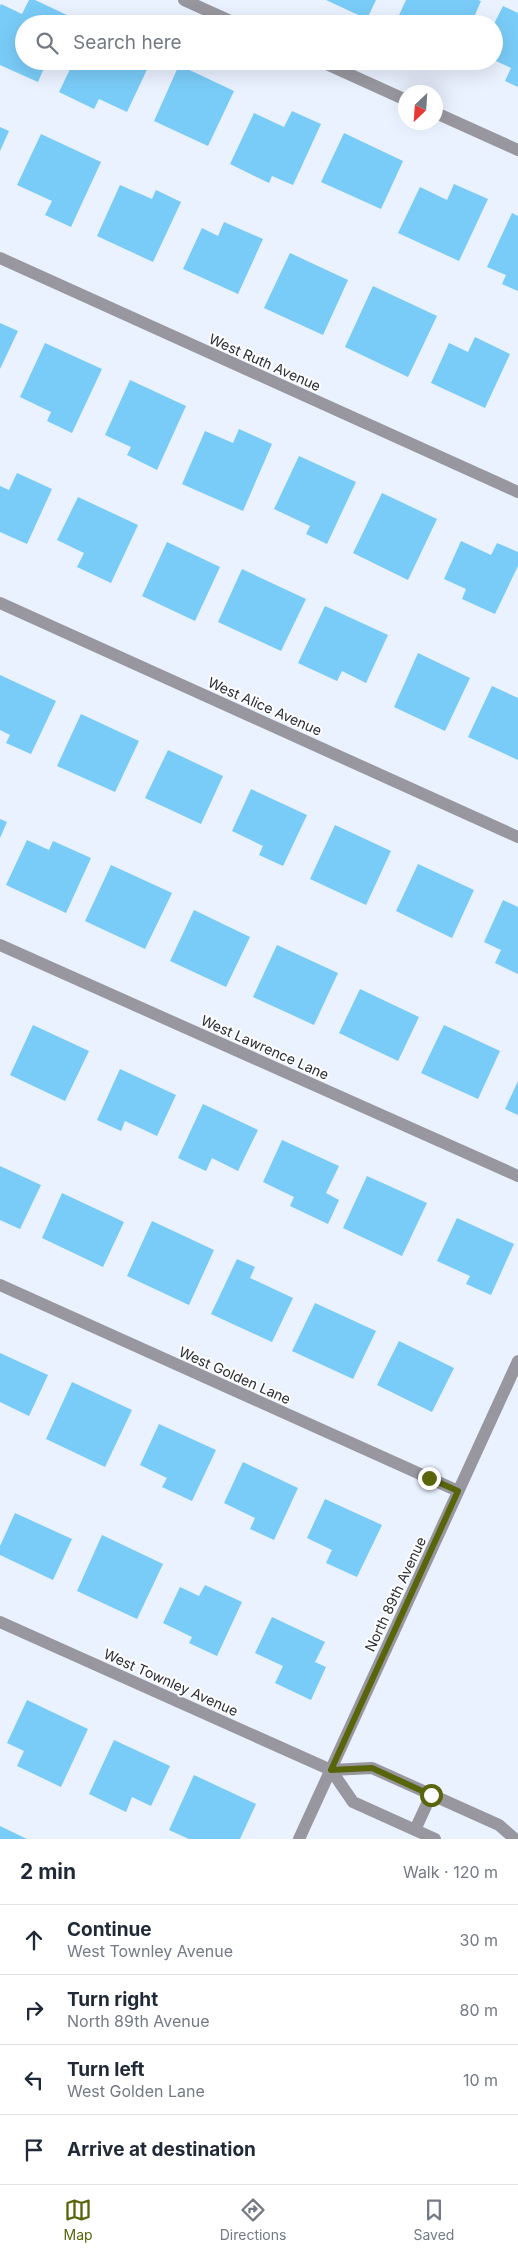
<!DOCTYPE html>
<meta charset="utf-8">
<style>
:root{--surface:#fff;--page:#f6f6f7;--text:#1f2937;--muted:#747a83;--line:#e0e1e3;--accent:#58650a}
body{margin:0;font-family:Inter,sans-serif;background:var(--page);color:var(--text)}
.compass{position:absolute;left:398px;top:85px;width:45px;height:45px;border-radius:50%;background:var(--surface);box-shadow:0 5px 20px #0002;rotate:205deg}
.stop{position:absolute;width:15px;height:15px;margin:-11px;border:4px solid #58650a;border-radius:50%;background:#fff}
.stop.end{background:#58650a;border-color:#fff;box-shadow:0 1px 5px #0008}
.list{margin:0;padding:0;list-style:none}
h2{display:flex;justify-content:space-between;align-items:center;height:65px;margin:0;padding:0 20px;font-size:21px}
h2 small{font-size:16px;font-weight:400;color:var(--muted)}
.list li{display:grid;grid-template-columns:32px 1fr auto;gap:15px;align-items:center;box-sizing:border-box;height:70px;padding:0 20px;border-top:1px solid var(--line)}
.list b{display:block;font-size:19px;white-space:nowrap}
.list p{margin:0;font-size:16px;white-space:nowrap;color:var(--muted)}
.list em{font-size:16px;font-style:normal;color:var(--muted)}
.icon{flex:none;width:28px;height:28px;fill:none;stroke:currentColor;stroke-width:2;stroke-linecap:round;stroke-linejoin:round}
.map{position:relative;flex:none;width:518px;height:1839px;overflow:hidden}
.search{position:absolute;background:var(--surface);box-shadow:0 5px 20px #0002;left:15px;right:15px;top:15px;height:55px;display:flex;align-items:center;gap:12px;box-sizing:border-box;padding:0 18px;border-radius:28px;color:var(--muted);font-size:19px}
.sheet{height:345px;background:var(--surface)}
nav{display:flex;justify-content:space-around;align-items:center;box-sizing:border-box;height:70px;border-top:1px solid var(--line);background:var(--surface);font-size:14px;color:var(--muted)}
nav a{display:grid;justify-items:center;gap:2px}
nav .on{color:var(--accent)}
.map>svg:first-child{display:block}
</style>
<div class="map">
<svg width="518" height="1839" viewBox="0 0 518 1839">
<rect width="100%" height="100%" fill="#eaf1ff"/>
<path fill="#79ccf8" d="M 29,0 L 35,0 L 69,16 L 65,24 L 24,24 L 24,61 L 47,61 L 38,82 L 0,65 L 0,6 L 1,4 L 22,14 Z
M 326,0 L 376,0 L 367,19 Z
M 406,0 L 478,0 L 481,1 L 471,24 L 395,24 Z
M 503,6 L 518,13 L 518,87 L 505,81 L 511,68 L 494,60 L 494,24 Z
M 74,61 L 151,61 L 127,112 L 99,99 L 94,109 L 59,92 Z
M 179,65 L 234,91 L 208,146 L 154,121 Z
M 292,111 L 321,124 L 293,185 L 272,176 L 269,183 L 230,164 L 254,113 L 284,127 Z
M 0,127 L 9,131 L 0,151 Z
M 344,133 L 403,161 L 381,209 L 321,182 Z
M 41,134 L 101,162 L 71,227 L 45,215 L 52,201 L 17,185 Z
M 454,184 L 488,199 L 459,261 L 398,233 L 420,187 L 447,200 Z
M 120,185 L 152,199 L 156,190 L 181,202 L 153,262 L 97,236 Z
M 512,213 L 518,216 L 518,291 L 502,284 L 506,275 L 487,267 Z
M 224,222 L 263,239 L 238,294 L 183,269 L 202,228 L 218,236 Z
M 290,253 L 348,280 L 323,335 L 264,308 Z
M 373,286 L 437,316 L 408,377 L 345,347 Z
M 0,323 L 18,331 L 0,369 Z
M 475,337 L 510,354 L 485,408 L 431,383 L 449,343 L 468,352 Z
M 45,343 L 102,369 L 72,433 L 47,421 L 51,412 L 20,397 Z
M 130,380 L 186,406 L 157,470 L 127,455 L 131,447 L 105,435 Z
M 239,429 L 272,444 L 243,511 L 182,484 L 205,431 L 233,443 Z
M 299,456 L 356,482 L 327,544 L 306,534 L 310,526 L 274,509 Z
M 17,473 L 52,489 L 27,544 L 0,532 L 0,486 L 9,490 Z
M 382,493 L 437,519 L 408,580 L 353,553 Z
M 78,497 L 138,525 L 111,583 L 77,567 L 84,553 L 57,540 Z
M 461,541 L 491,555 L 497,543 L 518,552 L 518,566 L 495,614 L 462,599 L 466,589 L 444,579 Z
M 167,542 L 220,567 L 195,621 L 142,596 Z
M 242,569 L 306,599 L 281,651 L 218,622 Z
M 325,606 L 388,635 L 366,683 L 342,671 L 337,681 L 298,663 Z
M 418,653 L 470,678 L 445,731 L 394,707 Z
M 0,675 L 56,701 L 31,754 L 6,743 L 10,735 L 0,730 Z
M 492,686 L 518,698 L 518,760 L 468,737 Z
M 81,714 L 139,741 L 115,792 L 57,766 Z
M 168,750 L 223,776 L 201,824 L 145,798 Z
M 251,789 L 307,815 L 283,866 L 259,855 L 263,846 L 232,831 Z
M 0,819 L 7,822 L 0,838 Z
M 335,825 L 391,851 L 366,905 L 310,879 Z
M 27,840 L 49,850 L 53,841 L 91,858 L 66,913 L 6,885 Z
M 418,864 L 474,890 L 452,938 L 396,911 Z
M 111,865 L 172,893 L 145,949 L 85,921 Z
M 503,900 L 518,907 L 518,974 L 495,963 L 501,950 L 484,942 Z
M 194,910 L 250,937 L 226,987 L 170,961 Z
M 277,945 L 338,973 L 314,1025 L 253,997 Z
M 360,989 L 419,1017 L 398,1061 L 339,1033 Z
M 33,1025 L 89,1051 L 65,1101 L 10,1075 Z
M 444,1025 L 500,1051 L 478,1099 L 421,1073 Z
M 120,1069 L 176,1095 L 157,1136 L 125,1121 L 121,1131 L 97,1120 Z
M 518,1081 L 518,1115 L 505,1109 Z
M 203,1104 L 258,1130 L 238,1171 L 212,1158 L 206,1171 L 178,1158 Z
M 282,1140 L 339,1166 L 326,1193 L 339,1200 L 328,1224 L 290,1206 L 294,1197 L 263,1182 Z
M 0,1166 L 41,1185 L 20,1229 L 0,1220 Z
M 367,1176 L 427,1203 L 402,1256 L 343,1228 Z
M 62,1193 L 124,1222 L 103,1267 L 42,1238 Z
M 457,1218 L 514,1244 L 491,1295 L 466,1284 L 470,1276 L 437,1261 Z
M 152,1221 L 214,1250 L 189,1305 L 127,1276 Z
M 237,1259 L 255,1267 L 250,1278 L 293,1298 L 272,1342 L 211,1314 Z
M 315,1303 L 376,1331 L 353,1379 L 292,1351 Z
M 399,1341 L 454,1368 L 432,1412 L 377,1385 Z
M 0,1353 L 48,1375 L 29,1416 L 0,1402 Z
M 72,1382 L 132,1410 L 105,1467 L 46,1439 Z
M 159,1424 L 216,1450 L 192,1501 L 162,1487 L 167,1478 L 140,1465 Z
M 243,1462 L 298,1488 L 274,1540 L 250,1529 L 255,1518 L 224,1503 Z
M 325,1499 L 382,1525 L 357,1577 L 326,1563 L 332,1550 L 307,1538 Z
M 15,1513 L 72,1539 L 53,1580 L 0,1555 L 0,1546 Z
M 102,1535 L 163,1564 L 137,1619 L 77,1591 Z
M 205,1585 L 242,1602 L 217,1656 L 189,1643 L 192,1637 L 163,1623 L 180,1587 L 199,1596 Z
M 272,1617 L 325,1642 L 315,1662 L 326,1667 L 311,1700 L 275,1683 L 283,1666 L 255,1653 Z
M 27,1700 L 88,1729 L 61,1787 L 17,1766 L 24,1751 L 7,1743 Z
M 114,1740 L 170,1766 L 151,1806 L 132,1797 L 126,1812 L 89,1794 Z
M 194,1775 L 256,1804 L 240,1839 L 189,1839 L 169,1830 Z
M 0,1826 L 27,1839 L 0,1839 Z"/>
<g fill="none" stroke-linecap="round" stroke-linejoin="round">
<path stroke="#98979f" stroke-width="12" d="M 184,0 L 237,24
M 320,61 L 406,100
M 436,113 L 518,150
M 0,258 L 518,492
M 0,603 L 518,837
M 0,945 L 518,1176
M 0,1285 L 458,1491
M 0,1622 L 331,1770 L 372,1768 L 499,1825 L 515,1839
M 331,1770 L 353,1802 L 435,1839
M 415,1830 L 431,1795
M 299,1839 L 518,1361"/>
</g>
<g fill="none" stroke-linecap="round" stroke-linejoin="round">
<path stroke="#58650a" stroke-width="6" d="M 429,1478 L 458,1491 L 331,1770 L 372,1768 L 431,1795"/>
</g>
<g text-anchor="middle" dominant-baseline="central" stroke-width="4" stroke-linejoin="round" paint-order="stroke">
<g font-size="14" fill="#2a2d34" stroke="#fefefe">
<text transform="translate(265 362) rotate(24)">West Ruth Avenue</text>
<text transform="translate(265 706) rotate(24)">West Alice Avenue</text>
<text transform="translate(265 1047) rotate(24)">West Lawrence Lane</text>
<text transform="translate(235 1375) rotate(24)">West Golden Lane</text>
<text transform="translate(395 1594) rotate(-65)">North 89th Avenue</text>
<text transform="translate(171 1682) rotate(24)">West Townley Avenue</text>
</g>
</g>
</svg>
<svg class="compass" viewBox="-18 -18 36 36"><path d="M0-13l5 13h-10z" fill="#e53935"/><path d="M0 13l5-13h-10z" fill="#747a83"/></svg>
<div class="stop" style="left:431px;top:1795px"></div>
<div class="stop end" style="left:429px;top:1478px"></div>
<div class="search"><svg class="icon" aria-label="search" viewBox="0 0 24 24"><circle cx="10" cy="10" r="6"/><path d="M15 15l6 6"/></svg>Search here</div>
</div>
<section class="sheet">
<h2>2 min<small>Walk · 120 m</small></h2>
<ul class="list">
<li><svg class="icon" aria-label="ahead" viewBox="0 0 24 24"><path d="M12 20V5M6 11l6-6 6 6"/></svg><div><b>Continue</b><p>West Townley Avenue</p></div><em>30 m</em></li>
<li><svg class="icon" aria-label="right" viewBox="0 0 24 24"><path d="M7 20v-9h11M14 6l5 5-5 5"/></svg><div><b>Turn right</b><p>North 89th Avenue</p></div><em>80 m</em></li>
<li><svg class="icon" aria-label="left" viewBox="0 0 24 24"><path d="M17 20v-9H6M10 6l-5 5 5 5"/></svg><div><b>Turn left</b><p>West Golden Lane</p></div><em>10 m</em></li>
<li><svg class="icon" aria-label="arrive" viewBox="0 0 24 24"><path d="M6 21V4h12l-3 4 3 4H6"/></svg><div><b>Arrive at destination</b></div></li>
</ul>
</section>
<nav>
<a class="on"><svg class="icon" aria-label="map" viewBox="0 0 24 24"><path d="M3 6l6-2 6 2 6-2v14l-6 2-6-2-6 2zM9 4v14M15 6v14"/></svg>Map</a>
<a><svg class="icon" aria-label="directions" viewBox="0 0 24 24"><path d="M12 3l9 9-9 9-9-9zM9 14v-3h6M13 9l2 2-2 2"/></svg>Directions</a>
<a><svg class="icon" aria-label="saved" viewBox="0 0 24 24"><path d="M7 4h10v16l-5-4-5 4z"/></svg>Saved</a>
</nav>
